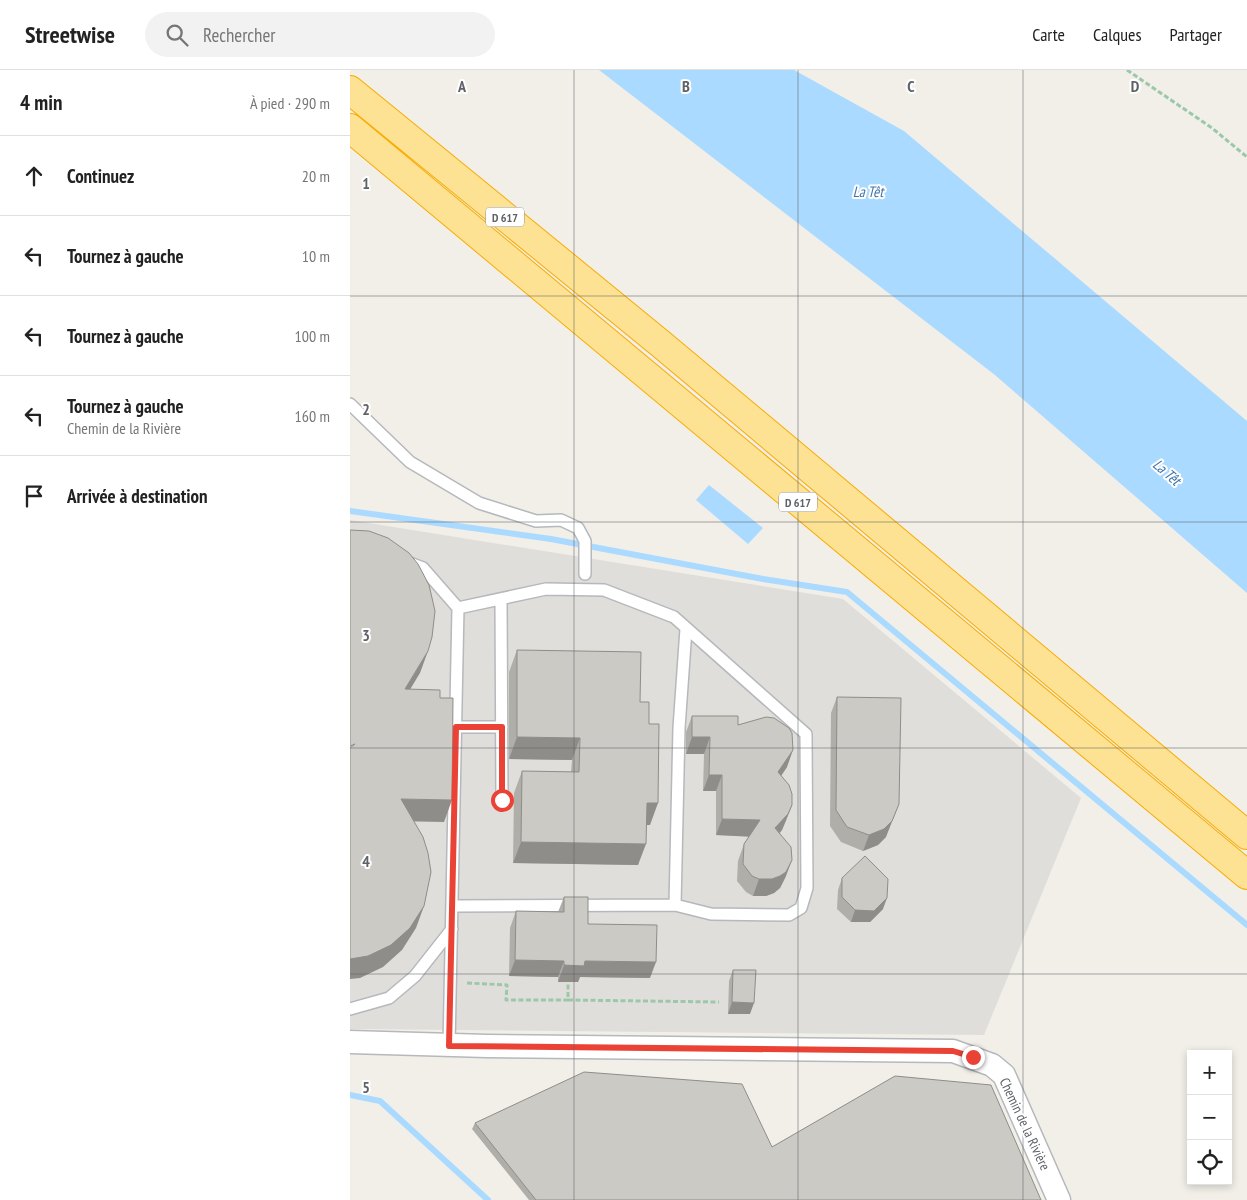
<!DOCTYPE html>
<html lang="fr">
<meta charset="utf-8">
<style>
:root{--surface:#fff;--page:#f2f2f2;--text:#222;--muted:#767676;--line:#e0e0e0}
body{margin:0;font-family:"PT Sans Narrow",sans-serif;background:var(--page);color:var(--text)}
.controls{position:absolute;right:15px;bottom:15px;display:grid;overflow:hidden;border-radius:0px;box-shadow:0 2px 8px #0003}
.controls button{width:45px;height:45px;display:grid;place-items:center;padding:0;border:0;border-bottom:1px solid var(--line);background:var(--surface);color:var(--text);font:25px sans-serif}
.stop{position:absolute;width:15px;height:15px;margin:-11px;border:4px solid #ea4335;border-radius:50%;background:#fff}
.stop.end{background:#ea4335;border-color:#fff;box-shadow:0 1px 5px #0008}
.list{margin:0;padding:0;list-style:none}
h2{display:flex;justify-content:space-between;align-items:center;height:65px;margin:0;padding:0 20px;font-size:21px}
h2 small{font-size:16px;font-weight:400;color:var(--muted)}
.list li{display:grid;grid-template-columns:32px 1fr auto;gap:15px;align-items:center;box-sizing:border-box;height:80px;padding:0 20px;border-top:1px solid var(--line)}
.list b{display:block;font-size:19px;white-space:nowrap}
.list p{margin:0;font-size:16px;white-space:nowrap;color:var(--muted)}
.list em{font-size:16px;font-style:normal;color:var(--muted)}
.icon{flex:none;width:28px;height:28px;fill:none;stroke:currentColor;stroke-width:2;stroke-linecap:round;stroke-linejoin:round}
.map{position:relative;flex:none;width:897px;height:1130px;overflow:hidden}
header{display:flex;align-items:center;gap:30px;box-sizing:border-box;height:70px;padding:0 25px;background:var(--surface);border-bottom:1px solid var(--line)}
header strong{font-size:24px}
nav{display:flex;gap:28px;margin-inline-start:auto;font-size:18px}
.search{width:350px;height:45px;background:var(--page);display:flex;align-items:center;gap:12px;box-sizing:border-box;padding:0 18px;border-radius:28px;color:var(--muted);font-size:19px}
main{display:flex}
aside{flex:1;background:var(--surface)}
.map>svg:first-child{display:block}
</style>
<header>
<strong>Streetwise</strong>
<div class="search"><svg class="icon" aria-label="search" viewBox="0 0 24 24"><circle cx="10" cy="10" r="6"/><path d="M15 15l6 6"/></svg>Rechercher</div>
<nav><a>Carte</a><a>Calques</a><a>Partager</a></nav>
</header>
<main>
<aside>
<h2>4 min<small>À pied · 290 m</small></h2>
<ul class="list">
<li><svg class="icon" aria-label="ahead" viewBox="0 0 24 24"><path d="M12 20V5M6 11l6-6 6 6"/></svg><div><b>Continuez</b></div><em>20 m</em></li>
<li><svg class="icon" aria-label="left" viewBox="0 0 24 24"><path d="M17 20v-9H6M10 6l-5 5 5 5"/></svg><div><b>Tournez à gauche</b></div><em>10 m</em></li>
<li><svg class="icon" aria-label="left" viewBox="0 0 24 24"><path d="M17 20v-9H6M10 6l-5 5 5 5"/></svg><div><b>Tournez à gauche</b></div><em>100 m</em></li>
<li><svg class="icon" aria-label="left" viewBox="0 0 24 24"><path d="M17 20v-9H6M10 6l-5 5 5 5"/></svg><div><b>Tournez à gauche</b><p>Chemin de la Rivière</p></div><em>160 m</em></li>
<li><svg class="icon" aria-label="arrive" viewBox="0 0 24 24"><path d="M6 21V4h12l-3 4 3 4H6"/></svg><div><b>Arrivée à destination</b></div></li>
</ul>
</aside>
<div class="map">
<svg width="897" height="1130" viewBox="0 0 897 1130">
<rect width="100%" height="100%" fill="#f1efe8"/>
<path fill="#e0deda" d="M 0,450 L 493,529 L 731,728 L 634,965 L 0,959 Z"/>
<path fill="#aadaff" d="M 249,0 L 444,0 L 554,61 L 897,351 L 897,523 L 645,305 Z
M 359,415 L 413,458 L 398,474 L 346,430 Z"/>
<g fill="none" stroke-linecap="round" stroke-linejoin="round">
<path stroke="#aadaff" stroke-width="6" d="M 0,441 L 201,469 L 413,509 L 497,522 L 897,855
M 0,1025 L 30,1031 L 138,1130"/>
<defs>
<path id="lane" d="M 0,334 L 60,392 L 129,433 L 186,451 L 211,450 L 228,458 L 235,471 L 235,504
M 57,492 L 73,498 L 108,538 L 99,976
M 151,529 L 152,730
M 106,657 L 152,657
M 325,835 L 329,658 L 336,559
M 103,836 L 325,835 L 361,844 L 439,845 L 451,838 L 457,818 L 456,664 L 324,547 L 254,520 L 196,519 L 108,538
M 0,939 L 39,928 L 65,906 L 102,859"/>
<path id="street" d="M 0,972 L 137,976 L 603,981 L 642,995 L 654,1005 L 709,1130"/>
<path id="highway" d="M 0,20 L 311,274 L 897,765
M 0,58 L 897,805"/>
</defs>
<use href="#lane" stroke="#b5b8bc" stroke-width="14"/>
<use href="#street" stroke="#b5b8bc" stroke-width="25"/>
<use href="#highway" stroke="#f9ab00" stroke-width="30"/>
<path stroke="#9cc7a9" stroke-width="3" stroke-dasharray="5 2.5" stroke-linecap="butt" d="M 777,0 L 862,58 L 897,87
M 117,913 L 157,915 L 156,930 L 218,930 L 218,912
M 218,930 L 369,932"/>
<use href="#lane" stroke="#fff" stroke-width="11"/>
<use href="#street" stroke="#fff" stroke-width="22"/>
<use href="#highway" stroke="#fde293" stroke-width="28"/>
</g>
<path fill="#afaea9" d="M 167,580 L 290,632 L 299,654 L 300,755 L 297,755 L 288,795 L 163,793 L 164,723 L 172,701 L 221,702 L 222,690 L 159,689 L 159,602 Z
M 487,627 L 536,767 L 528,775 L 513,781 L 491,772 L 480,756 L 481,643 Z
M 342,646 L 388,655 L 437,697 L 431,706 L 442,735 L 436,751 L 432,760 L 430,763 L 436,806 L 430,818 L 424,823 L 416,826 L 403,826 L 396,822 L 387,811 L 388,791 L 394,774 L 399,766 L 366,765 L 366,721 L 353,721 L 354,684 L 336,684 L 336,662 Z
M 492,808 L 533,839 L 520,852 L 501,852 L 487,839 L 488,820 Z
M 214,827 L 238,854 L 300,908 L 230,907 L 228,912 L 208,912 L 208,907 L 159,906 L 160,858 L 166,841 L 208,842 Z
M 383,900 L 400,944 L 378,944 L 379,911 Z
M 125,1053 L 422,1077 L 691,1130 L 179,1130 L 122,1059 Z"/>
<path fill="#8f8d8a" d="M 78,581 L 70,603 L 47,641 L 55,619 Z
M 167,667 L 230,668 L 222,690 L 159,689 Z
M 342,667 L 360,667 L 354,684 L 336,684 Z
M 443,680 L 437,697 L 422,719 L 428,702 Z
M 359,705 L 372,705 L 366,721 L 353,721 Z
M 51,729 L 102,730 L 94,752 L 43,751 Z
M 297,733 L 308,733 L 300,755 L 289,755 Z
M 549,734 L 536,767 L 528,775 L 513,781 L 519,765 Z
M 442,735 L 432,760 L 419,774 L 425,758 Z
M 372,749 L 410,750 L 404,767 L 366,765 Z
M 171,772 L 296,774 L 288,795 L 163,793 Z
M 442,790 L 436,806 L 430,818 L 424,823 L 416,826 L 403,826 L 409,809 Z
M 537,828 L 533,839 L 520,852 L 501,852 L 505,840 Z
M 74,836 L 66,858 L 52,880 L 33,897 L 10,908 L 0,909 L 0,889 Z
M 165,890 L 214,891 L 208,907 L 159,906 Z
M 235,891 L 306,892 L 300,908 L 230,907 L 228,912 L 208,912 L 214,895 Z
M 382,932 L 404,933 L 400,944 L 378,944 Z"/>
<path fill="#cccac5" stroke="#8f8d8a" d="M 0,460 L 19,461 L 38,468 L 59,483 L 68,494 L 79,515 L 85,541 L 82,567 L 78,581 L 55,619 L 90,620 L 90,628 L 103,628 L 102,730 L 51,729 L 73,767 L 78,783 L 81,802 L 74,836 L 60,858 L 41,875 L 18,886 L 0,889 L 0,678 L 5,674 L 0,676 Z
M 167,580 L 291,582 L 290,632 L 299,632 L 299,654 L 309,654 L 308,733 L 297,733 L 296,774 L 171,772 L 172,701 L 229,702 L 230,668 L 167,667 Z
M 487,627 L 551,628 L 549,734 L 542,751 L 534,759 L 519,765 L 497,757 L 486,740 Z
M 342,646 L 388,646 L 388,655 L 416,647 L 424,648 L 439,658 L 442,663 L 443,680 L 428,702 L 439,715 L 442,724 L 442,735 L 438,744 L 425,758 L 441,777 L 442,790 L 436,802 L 430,806 L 422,809 L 409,809 L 402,806 L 393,794 L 394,774 L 410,750 L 372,749 L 372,705 L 359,705 L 360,667 L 342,667 Z
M 515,786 L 538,809 L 537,828 L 524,841 L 505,840 L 492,827 L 492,808 Z
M 214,827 L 238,827 L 238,854 L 307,855 L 306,892 L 235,891 L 234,896 L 214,895 L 214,891 L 165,890 L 166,841 L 214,842 Z
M 383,900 L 406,900 L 404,933 L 382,932 Z
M 234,1002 L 392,1014 L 422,1077 L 545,1006 L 641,1015 L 691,1130 L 186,1130 L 125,1053 Z"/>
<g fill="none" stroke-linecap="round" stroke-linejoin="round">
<path stroke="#ea4335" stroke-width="6" d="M 152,730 L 152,657 L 106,657 L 99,976 L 603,981 L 623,987"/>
</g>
<path fill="none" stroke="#5f6368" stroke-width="1" stroke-opacity="0.55" d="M 224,0 L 224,1130M 448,0 L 448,1130M 673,0 L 673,1130M 0,226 L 897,226M 0,452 L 897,452M 0,678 L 897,678M 0,904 L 897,904"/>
<g text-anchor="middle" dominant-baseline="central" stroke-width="4" stroke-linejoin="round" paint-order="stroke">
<g fill="#fff" stroke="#8f9295" stroke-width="1">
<rect x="136" y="137.5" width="38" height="19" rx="4"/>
<rect x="429" y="422.5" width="38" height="19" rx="4"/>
</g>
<g font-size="12" font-weight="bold" fill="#5f6368">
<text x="155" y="147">D 617</text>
<text x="448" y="432">D 617</text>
</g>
<g font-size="14" fill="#5f6368" stroke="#fff">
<text transform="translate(675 1054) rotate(65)">Chemin de la Rivière</text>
</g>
<g font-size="15" font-style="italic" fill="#4174aa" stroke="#fff">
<text x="518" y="121">La Têt</text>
<text transform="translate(817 402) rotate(41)">La Têt</text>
</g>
</g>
<g font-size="16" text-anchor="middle" font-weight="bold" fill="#5f6368" stroke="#fff" stroke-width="4" stroke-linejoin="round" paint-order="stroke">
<text x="112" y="22">A</text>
<text x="336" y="22">B</text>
<text x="561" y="22">C</text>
<text x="785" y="22">D</text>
<text x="16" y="119">1</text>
<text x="16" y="345">2</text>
<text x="16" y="571">3</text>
<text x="16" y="797">4</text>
<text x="16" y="1023">5</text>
</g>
</svg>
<div class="controls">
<button>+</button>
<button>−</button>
<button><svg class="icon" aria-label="locate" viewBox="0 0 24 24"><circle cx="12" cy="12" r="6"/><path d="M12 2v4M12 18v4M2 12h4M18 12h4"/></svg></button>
</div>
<div class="stop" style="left:152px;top:730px"></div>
<div class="stop end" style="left:623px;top:987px"></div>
</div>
</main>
